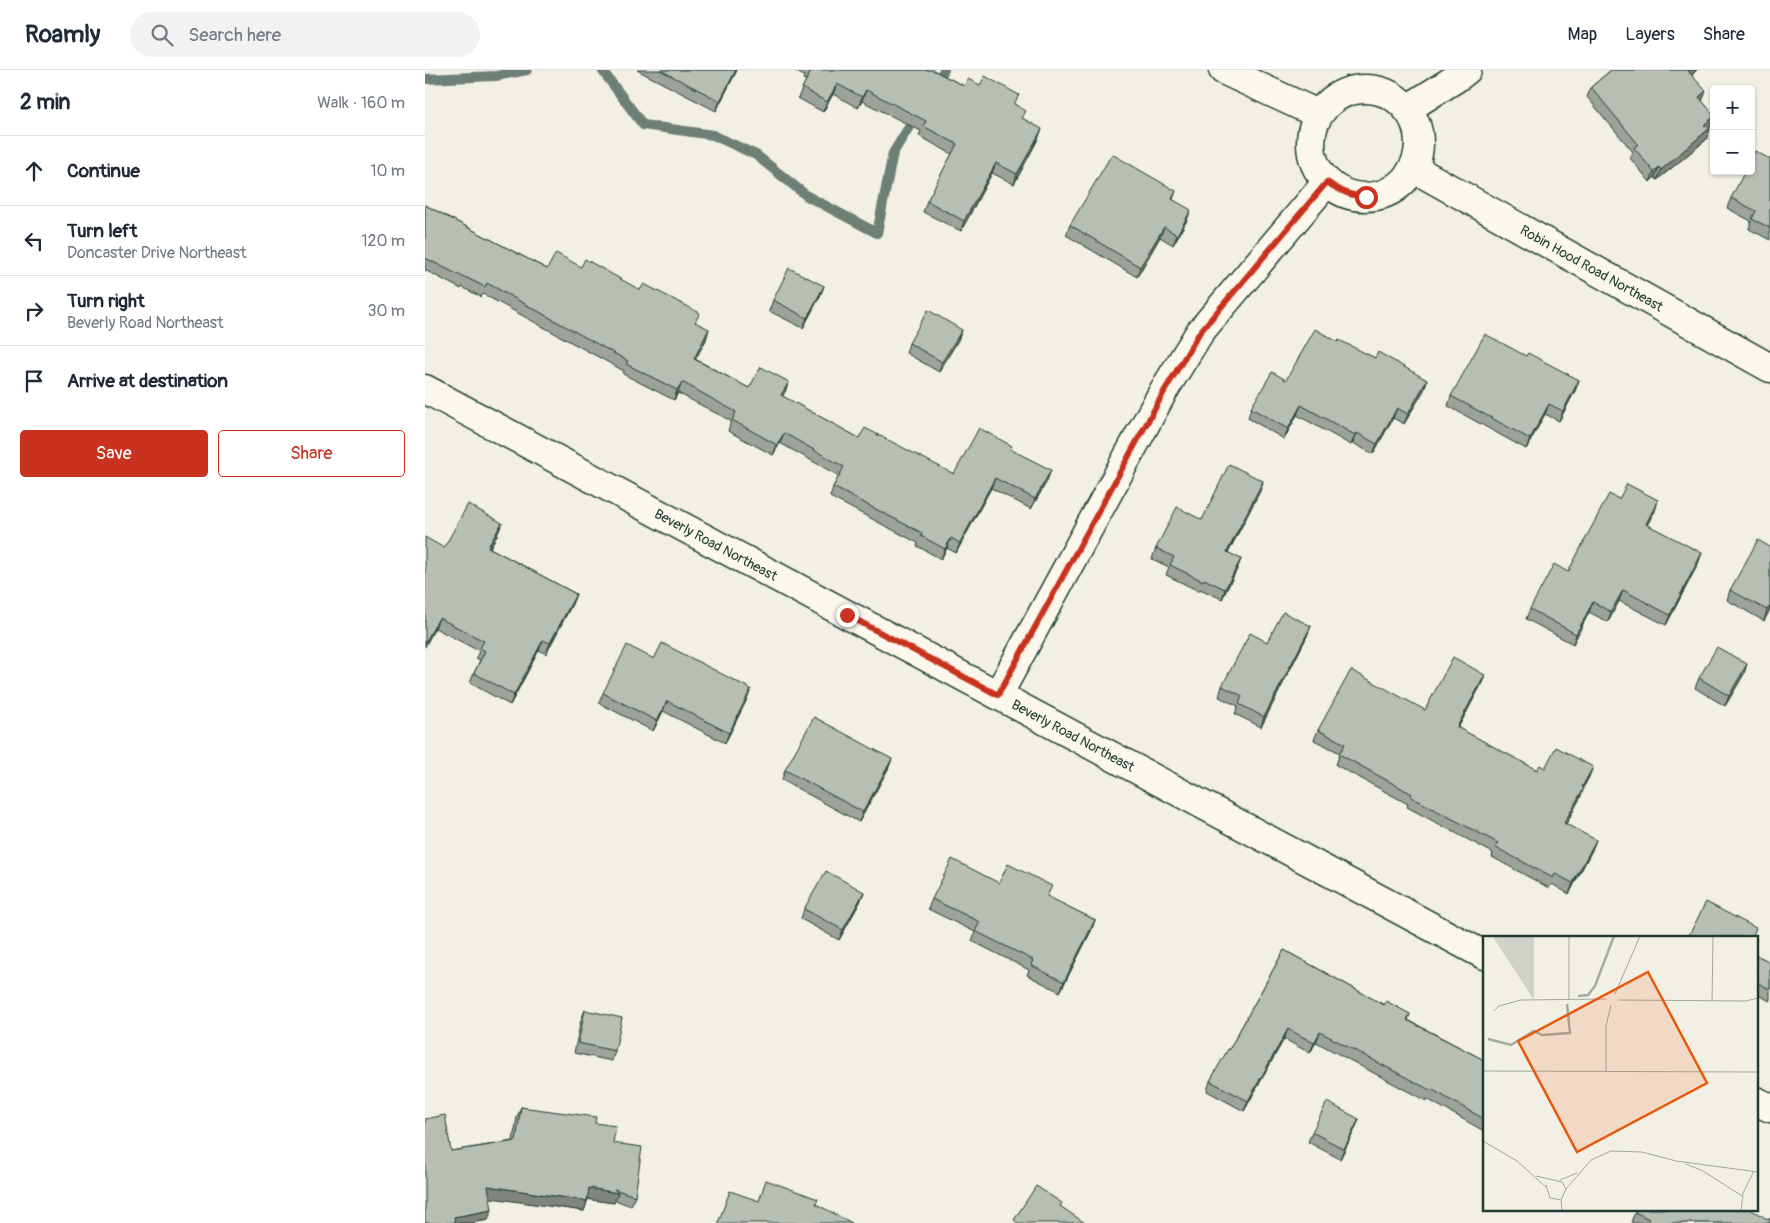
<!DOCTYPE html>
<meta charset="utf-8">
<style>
:root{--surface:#fff;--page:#f2f2f3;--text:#1f2937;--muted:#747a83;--line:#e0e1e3;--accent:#c8321e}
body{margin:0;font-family:Pangolin,sans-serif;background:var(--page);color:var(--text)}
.controls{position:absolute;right:15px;top:15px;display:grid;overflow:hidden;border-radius:5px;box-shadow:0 1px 4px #0004}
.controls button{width:45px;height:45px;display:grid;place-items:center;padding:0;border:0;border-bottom:1px solid var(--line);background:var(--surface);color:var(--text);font:25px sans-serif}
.stop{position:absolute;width:15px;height:15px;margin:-11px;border:4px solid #c8321e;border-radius:50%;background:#fff}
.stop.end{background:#c8321e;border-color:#fff;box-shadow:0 1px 5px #0008}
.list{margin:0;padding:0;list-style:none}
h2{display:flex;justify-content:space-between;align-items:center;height:65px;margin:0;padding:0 20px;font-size:21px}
h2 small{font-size:16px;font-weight:400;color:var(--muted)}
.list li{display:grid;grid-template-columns:32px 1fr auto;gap:15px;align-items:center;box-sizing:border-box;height:70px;padding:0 20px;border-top:1px solid var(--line)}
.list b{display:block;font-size:19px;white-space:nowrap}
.list p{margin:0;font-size:16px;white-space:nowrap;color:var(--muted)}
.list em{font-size:16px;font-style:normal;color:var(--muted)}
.actions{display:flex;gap:10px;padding:15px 20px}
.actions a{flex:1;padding:11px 0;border:1px solid var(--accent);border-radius:5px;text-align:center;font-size:18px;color:var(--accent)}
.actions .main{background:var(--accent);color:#fff}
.icon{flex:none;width:28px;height:28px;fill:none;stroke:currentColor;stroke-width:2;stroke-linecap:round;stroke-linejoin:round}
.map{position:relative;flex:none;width:1345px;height:1153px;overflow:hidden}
header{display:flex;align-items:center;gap:30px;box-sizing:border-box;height:70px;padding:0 25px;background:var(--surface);border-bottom:1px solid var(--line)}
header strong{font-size:24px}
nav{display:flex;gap:28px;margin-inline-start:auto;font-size:18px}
.search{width:350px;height:45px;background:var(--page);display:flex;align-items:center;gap:12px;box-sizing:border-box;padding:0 18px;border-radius:28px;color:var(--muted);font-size:19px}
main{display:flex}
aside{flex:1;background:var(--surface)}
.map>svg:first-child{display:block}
</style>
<header>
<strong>Roamly</strong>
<div class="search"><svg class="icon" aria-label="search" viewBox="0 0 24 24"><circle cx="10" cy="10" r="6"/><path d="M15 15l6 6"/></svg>Search here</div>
<nav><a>Map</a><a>Layers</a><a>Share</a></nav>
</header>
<main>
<aside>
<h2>2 min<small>Walk · 160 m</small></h2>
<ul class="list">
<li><svg class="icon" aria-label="ahead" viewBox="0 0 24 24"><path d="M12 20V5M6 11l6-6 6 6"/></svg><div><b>Continue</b></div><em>10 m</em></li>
<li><svg class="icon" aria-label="left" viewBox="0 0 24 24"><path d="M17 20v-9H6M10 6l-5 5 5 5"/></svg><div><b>Turn left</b><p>Doncaster Drive Northeast</p></div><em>120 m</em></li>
<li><svg class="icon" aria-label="right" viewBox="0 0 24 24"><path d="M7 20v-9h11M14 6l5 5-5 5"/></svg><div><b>Turn right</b><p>Beverly Road Northeast</p></div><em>30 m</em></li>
<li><svg class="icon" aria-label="arrive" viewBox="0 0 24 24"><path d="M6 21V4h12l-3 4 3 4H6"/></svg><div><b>Arrive at destination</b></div></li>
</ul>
<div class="actions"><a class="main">Save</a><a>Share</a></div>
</aside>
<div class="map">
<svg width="1345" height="1153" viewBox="0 0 1345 1153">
<rect width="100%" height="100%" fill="#f2f0e5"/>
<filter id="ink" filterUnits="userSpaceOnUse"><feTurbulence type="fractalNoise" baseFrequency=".02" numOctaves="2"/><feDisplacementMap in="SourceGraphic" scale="10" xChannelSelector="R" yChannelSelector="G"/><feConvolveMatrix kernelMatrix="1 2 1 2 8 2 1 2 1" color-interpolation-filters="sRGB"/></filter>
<g filter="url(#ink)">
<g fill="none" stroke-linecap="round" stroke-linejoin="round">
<path stroke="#6e7f75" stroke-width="10" d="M 177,0 L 218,55 L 288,65 L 331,85 L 382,126 L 452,163 L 468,83 L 492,44
M 0,9 L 71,6 L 102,0
M 510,15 L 519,0"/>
<defs>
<g id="street">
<path d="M 798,0 L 893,44"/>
<circle cx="940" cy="73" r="54"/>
<path d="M 982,39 L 1033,7 L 1042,0"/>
<path id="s1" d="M 988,98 L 1345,298"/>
<path id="s2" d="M 0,319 L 1059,885"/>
<path d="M 573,625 L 739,320 L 775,262 L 902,112"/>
<path d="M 1331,1031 L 1345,1038"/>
</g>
</defs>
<use href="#street" stroke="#1f3d34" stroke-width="31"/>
<use href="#street" stroke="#fbf7ec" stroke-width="28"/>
</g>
<path fill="#9da39a" stroke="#1f3d34" d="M 212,0 L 312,0 L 291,41 Z
M 368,0 L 508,0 L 539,16 L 591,35 L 598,49 L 613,69 L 589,114 L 567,103 L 536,161 L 498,142 L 502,131 L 527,84 L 494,66 L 496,61 L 437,31 L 433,38 L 408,24 L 398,42 L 373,28 L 381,10 L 378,9 L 379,6 Z
M 1186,0 L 1272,0 L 1267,5 L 1277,31 L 1289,45 L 1289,49 L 1286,56 L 1284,58 L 1282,69 L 1232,110 L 1230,107 L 1225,112 L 1205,88 L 1208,82 L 1162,27 L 1166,17 Z
M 1345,89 L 1345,170 L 1324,159 L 1326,151 L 1302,138 L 1306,128 Z
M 751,121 L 748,129 L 762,150 L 748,175 L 735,167 L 712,207 L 641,165 L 645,155 Z
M 0,135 L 122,199 L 156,197 L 271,253 L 281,270 L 270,289 L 324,318 L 364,312 L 357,326 L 434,368 L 529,404 L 586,379 L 622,411 L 606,439 L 566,418 L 531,483 L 522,478 L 516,489 L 492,476 L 493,473 L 405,427 L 408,417 L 414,406 L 355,373 L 348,385 L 303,361 L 306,351 L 253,323 L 249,330 L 198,304 L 199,301 L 58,224 L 56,227 L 37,217 L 36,219 L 0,200 Z
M 399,216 L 395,226 L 378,258 L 344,241 L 348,230 Z
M 537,260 L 533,270 L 514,302 L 481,283 L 484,273 Z
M 913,272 L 950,288 L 1002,310 L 999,320 L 979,354 L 968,348 L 948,384 L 928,373 L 926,375 L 872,345 L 859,369 L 823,348 L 826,338 Z
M 1101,286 L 1154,310 L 1150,321 L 1134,351 L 1120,344 L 1101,379 L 1023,336 L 1026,326 Z
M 838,411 L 835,421 L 803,483 L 816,489 L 812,499 L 797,529 L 775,519 L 774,521 L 741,505 L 744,497 L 727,489 L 731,478 Z
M 1194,429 L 1233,430 L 1230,441 L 1222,454 L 1273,494 L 1241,555 L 1194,531 L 1183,552 L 1164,542 L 1148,574 L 1101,549 L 1105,539 L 1143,502 Z
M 77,453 L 73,463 L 65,478 L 151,524 L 147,534 L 121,584 L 114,580 L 85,635 L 45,613 L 49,603 L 55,590 L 51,588 L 54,581 L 10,558 L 19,478 Z
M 1345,477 L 1345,539 L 1339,551 L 1302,530 L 1305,520 Z
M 882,566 L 836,657 L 810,644 L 813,636 L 794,627 L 797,616 L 842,572 Z
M 229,589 L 322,629 L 300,673 L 238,641 L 228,661 L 174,633 L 178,623 Z
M 1319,604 L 1300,636 L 1270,618 L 1274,608 Z
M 1060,605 L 1056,615 L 1033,658 L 1112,700 L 1120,698 L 1164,707 L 1158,718 L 1155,728 L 1141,754 L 1167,780 L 1144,824 L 1127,814 L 1124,818 L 1067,787 L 1068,783 L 982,737 L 983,734 L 911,695 L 915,683 L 889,670 L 893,660 L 1000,640 Z
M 467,689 L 463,699 L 434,752 L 357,710 L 360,700 Z
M 574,813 L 623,827 L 670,850 L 666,861 L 635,922 L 602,905 L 604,900 L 547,871 L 550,862 L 503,839 L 507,829 Z
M 439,822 L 435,832 L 414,870 L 376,849 L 379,839 Z
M 859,880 L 959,935 L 985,944 L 983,950 L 1059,990 L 1059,1061 L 1002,1029 L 1001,1031 L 891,972 L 885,983 L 859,969 L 819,1041 L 782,1021 L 785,1011 L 804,980 Z
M 1331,885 L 1345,892 L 1345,931 L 1331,924 Z
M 160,940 L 190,981 L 187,991 L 149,983 L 156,950 Z
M 96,1037 L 170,1053 L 188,1073 L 210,1126 L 206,1136 L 190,1130 L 189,1133 L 163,1129 L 159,1141 L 65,1127 L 63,1150 L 46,1153 L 0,1153 L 26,1081 L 88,1071 L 92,1047 Z
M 934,1049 L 930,1059 L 915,1089 L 883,1072 L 887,1062 Z
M 1210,1142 L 1345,1153 L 1209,1153 L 1206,1152 Z"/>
<path fill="#80857d" stroke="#1f3d34" d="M 311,0 L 312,0 L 291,41 L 295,31 Z
M 1264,0 L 1272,0 L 1259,11 Z
M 412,14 L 408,24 L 398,42 L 402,32 Z
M 441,20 L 437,31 L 433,38 L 437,27 Z
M 1281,21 L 1277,32 L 1274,27 Z
M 1289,47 L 1286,56 L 1275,65 L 1279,55 Z
M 1285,58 L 1282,69 L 1232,110 L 1236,100 Z
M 617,59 L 613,69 L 589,114 L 592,104 Z
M 571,93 L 567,103 L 536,161 L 539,151 Z
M 1234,97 L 1230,107 L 1225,112 L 1229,102 Z
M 766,140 L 762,150 L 748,175 L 752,165 Z
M 739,157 L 735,167 L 712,207 L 715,197 Z
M 399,216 L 395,226 L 378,258 L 382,248 Z
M 284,259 L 281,270 L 265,299 L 269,289 Z
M 537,260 L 533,270 L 514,302 L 517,292 Z
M 1002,310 L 999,320 L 979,354 L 983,344 Z
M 1154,310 L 1150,321 L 1134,351 L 1138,341 Z
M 257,312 L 253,323 L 249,330 L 252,320 Z
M 364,312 L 360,322 L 352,336 L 356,325 Z
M 1124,334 L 1120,344 L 1101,379 L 1105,369 Z
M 876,335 L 872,345 L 859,369 L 863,359 Z
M 972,338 L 968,348 L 948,384 L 952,374 Z
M 359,363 L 355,373 L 348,385 L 352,375 Z
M 932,363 L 928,373 L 926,375 L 930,365 Z
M 626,400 L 622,411 L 606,439 L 610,429 Z
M 570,408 L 566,418 L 531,483 L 535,473 Z
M 838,411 L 835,421 L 798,492 L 802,482 Z
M 1233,430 L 1230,441 L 1217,464 L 1221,454 Z
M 77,453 L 73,463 L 59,488 L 63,477 Z
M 526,468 L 522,478 L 516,489 L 520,479 Z
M 1277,483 L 1273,494 L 1241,555 L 1245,545 Z
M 816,489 L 812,499 L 797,529 L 800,519 Z
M 1198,520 L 1194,531 L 1183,552 L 1186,542 Z
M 151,524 L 147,534 L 121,584 L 125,573 Z
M 1168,532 L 1164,542 L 1148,574 L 1151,564 Z
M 1345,536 L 1345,539 L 1339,551 L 1342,540 Z
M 14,548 L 10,558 L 0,577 L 0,573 Z
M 886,556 L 882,566 L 836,657 L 839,647 Z
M 118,570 L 114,580 L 85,635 L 89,625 Z
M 1322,594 L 1319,604 L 1300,636 L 1304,626 Z
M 1060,605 L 1056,615 L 1028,667 L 1032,657 Z
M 326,619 L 322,629 L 300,673 L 304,663 Z
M 242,631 L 238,641 L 228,661 L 232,651 Z
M 467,689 L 463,699 L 434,752 L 438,742 Z
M 1168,697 L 1164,707 L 1153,727 L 1157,717 Z
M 1159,718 L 1155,728 L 1136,763 L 1139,753 Z
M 1171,770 L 1167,780 L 1144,824 L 1148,813 Z
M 439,822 L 435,832 L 414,870 L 418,860 Z
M 670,850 L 666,861 L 635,922 L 639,912 Z
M 863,959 L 859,969 L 819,1041 L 823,1031 Z
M 895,962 L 891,972 L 885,983 L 889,973 Z
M 934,1049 L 930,1059 L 915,1089 L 919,1079 Z
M 63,1116 L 162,1131 L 159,1141 L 59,1127 Z
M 164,1118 L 193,1123 L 189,1133 L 160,1129 Z
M 67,1140 L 63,1150 L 46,1153 L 26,1153 L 29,1147 Z"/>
<path fill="#b7beb3" stroke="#1f3d34" d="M 235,0 L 311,0 L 295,31 Z
M 385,0 L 508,0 L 539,16 L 543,9 L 555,15 L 560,6 L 594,25 L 589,34 L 601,41 L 597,48 L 617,59 L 592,104 L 571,93 L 539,151 L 502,131 L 532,74 L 498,56 L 501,51 L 441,20 L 437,27 L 412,14 L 402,32 L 377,18 L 386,1 Z
M 1186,0 L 1264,0 L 1263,1 L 1281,21 L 1274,27 L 1289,45 L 1289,47 L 1279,55 L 1285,58 L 1236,100 L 1234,97 L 1229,102 L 1209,78 L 1213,74 L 1166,17 Z
M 1330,81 L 1345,89 L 1345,158 L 1327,149 L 1331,141 L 1306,128 L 1320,101 L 1326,101 L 1326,89 Z
M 687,84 L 751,121 L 747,129 L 766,140 L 752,165 L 739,157 L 715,197 L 645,155 Z
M 0,135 L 122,199 L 131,183 L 156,197 L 160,189 L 215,220 L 219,214 L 275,243 L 270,252 L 284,259 L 269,289 L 324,318 L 336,297 L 364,312 L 356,325 L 434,368 L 440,358 L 529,404 L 554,358 L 587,376 L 585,379 L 626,400 L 610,429 L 570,408 L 535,473 L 526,468 L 520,479 L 496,466 L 497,463 L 408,417 L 419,397 L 359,363 L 352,375 L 307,350 L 311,342 L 257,312 L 252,320 L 201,294 L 203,291 L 62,213 L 60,217 L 40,207 L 40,208 L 0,188 Z
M 364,198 L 399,216 L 382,248 L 348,230 Z
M 503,240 L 537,260 L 517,292 L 484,273 Z
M 890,259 L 913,272 L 914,270 L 950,288 L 953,282 L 1002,310 L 983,344 L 972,338 L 952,374 L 932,363 L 930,365 L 876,335 L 863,359 L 826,338 L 847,302 L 861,310 Z
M 1060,264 L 1101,286 L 1103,283 L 1154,310 L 1138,341 L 1124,334 L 1105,369 L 1026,326 Z
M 804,394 L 838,411 L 802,482 L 816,489 L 800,519 L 779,509 L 778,511 L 745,495 L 749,487 L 731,478 L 752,437 L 777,450 Z
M 1202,414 L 1233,430 L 1221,454 L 1277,483 L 1245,545 L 1198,520 L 1186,542 L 1168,532 L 1151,564 L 1105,539 L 1129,494 L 1143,502 L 1184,424 L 1194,429 Z
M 43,434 L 77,453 L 63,477 L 151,524 L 125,573 L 118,570 L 89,625 L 49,603 L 60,581 L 55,578 L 59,571 L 14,548 L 0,573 L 0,467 L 19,478 Z
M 1333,470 L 1345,477 L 1345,536 L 1342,540 L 1305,520 Z
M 858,542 L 886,556 L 839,647 L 814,634 L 817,626 L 797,616 L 825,563 L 842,572 Z
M 237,573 L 326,619 L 304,663 L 242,631 L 232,651 L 178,623 L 202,575 L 229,589 Z
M 1292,577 L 1322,594 L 1304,626 L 1274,608 Z
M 1028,587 L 1060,605 L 1032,657 L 1112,700 L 1115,695 L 1120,698 L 1131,677 L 1168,697 L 1157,717 L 1159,718 L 1139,753 L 1171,770 L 1148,813 L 1130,804 L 1128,808 L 1070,777 L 1073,773 L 986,727 L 987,724 L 914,684 L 920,674 L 893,660 L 926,600 L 1000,640 Z
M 389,647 L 467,689 L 438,742 L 360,700 Z
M 527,789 L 574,813 L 583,794 L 627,816 L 622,826 L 670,850 L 639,912 L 606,895 L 608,890 L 550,861 L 555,852 L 507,829 Z
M 401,801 L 439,822 L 418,860 L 379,839 Z
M 1281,832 L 1331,858 L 1327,867 L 1263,867 Z
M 859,880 L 959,935 L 961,931 L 985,944 L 982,950 L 1059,990 L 1059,1049 L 1006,1019 L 1005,1020 L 895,962 L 889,973 L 863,959 L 823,1031 L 785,1011 L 803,979 L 804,980 Z
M 1331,885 L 1345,892 L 1345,919 L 1331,912 Z
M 160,940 L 197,948 L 190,981 L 153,973 Z
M 902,1032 L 934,1049 L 919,1079 L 887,1062 Z
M 96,1037 L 171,1047 L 170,1053 L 191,1056 L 188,1073 L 217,1077 L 210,1126 L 189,1119 L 193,1123 L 164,1118 L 162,1131 L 63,1116 L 67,1140 L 29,1147 L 30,1153 L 0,1153 L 0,1049 L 20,1045 L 26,1081 L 91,1071 Z
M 341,1110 L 393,1129 L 391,1134 L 427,1153 L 293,1153 L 305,1121 L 334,1131 Z
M 611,1116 L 637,1133 L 635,1136 L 660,1153 L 593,1153 L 589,1150 Z
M 1211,1139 L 1325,1139 L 1344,1150 L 1345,1148 L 1345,1153 L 1221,1153 L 1224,1149 L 1210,1142 Z"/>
</g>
<g fill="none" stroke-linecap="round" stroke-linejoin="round" filter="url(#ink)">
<path stroke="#c8321e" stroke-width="6" d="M 422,545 L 573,625 L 740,320 L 775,262 L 902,112 C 915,121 925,126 941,127"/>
</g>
<g text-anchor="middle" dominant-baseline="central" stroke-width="5" stroke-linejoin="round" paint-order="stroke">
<g font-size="14" fill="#1f3d34" stroke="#fbf7ec">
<text stroke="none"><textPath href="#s1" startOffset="205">Robin Hood Road Northeast</textPath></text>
<text stroke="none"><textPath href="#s2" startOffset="330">Beverly Road Northeast</textPath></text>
<text stroke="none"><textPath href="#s2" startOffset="735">Beverly Road Northeast</textPath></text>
</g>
</g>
<g transform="translate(1058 866)">
<rect width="275" height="275" fill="#f2f0e5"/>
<path d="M 51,0 L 51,64 L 10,1 Z" fill="#cfd2c8"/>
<path fill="none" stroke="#a2aba1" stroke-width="2.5" d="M 95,60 L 105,59 L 112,50 L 131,0M 5,103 L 28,109 L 51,95 L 59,99 L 87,97 L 84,68"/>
<path fill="none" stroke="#9ea89e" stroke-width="1" d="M 86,0 L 86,64M 132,58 L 157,0M 136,64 L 263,65 L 275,62M 229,65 L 230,0M 11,75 L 16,70 L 38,64 L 124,63M 0,135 L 275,136M 123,136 L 123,90 L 128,69M 0,205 L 34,225 L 63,251M 203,228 L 220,235 L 259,260M 53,240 L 79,246 L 83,253 L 78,264 L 79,275M 77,244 L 94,237M 63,249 L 67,262 L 78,264M 83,253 L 108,224 L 128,215 L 159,216 L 193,225 L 275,236M 258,275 L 260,257 L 271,235"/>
<path fill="#e8590c" fill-opacity="0.15" stroke="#e8590c" stroke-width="2.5" d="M 165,36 L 224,147 L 94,216 L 35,105 Z"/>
<rect width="275" height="275" fill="none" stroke="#1f3d34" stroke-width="2.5"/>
</g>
</svg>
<div class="controls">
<button>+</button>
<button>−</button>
</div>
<div class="stop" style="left:941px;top:127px"></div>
<div class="stop end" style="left:422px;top:545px"></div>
</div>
</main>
